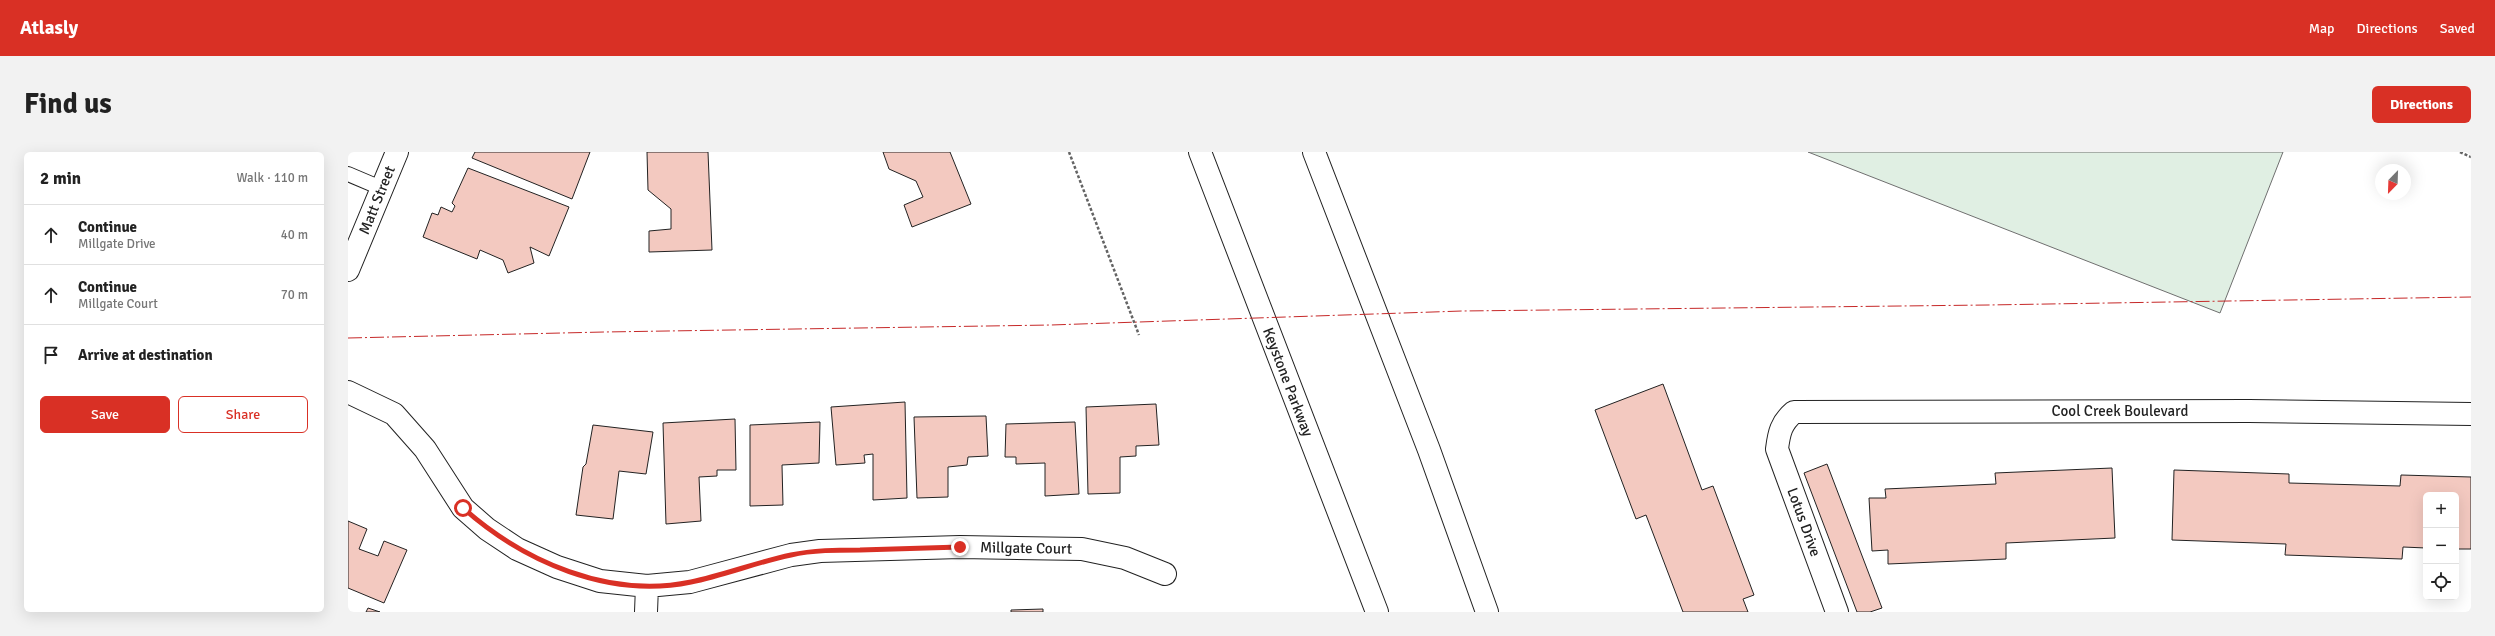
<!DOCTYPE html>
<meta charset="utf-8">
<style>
:root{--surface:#fff;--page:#f2f2f2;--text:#222;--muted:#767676;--line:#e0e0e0;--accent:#d93025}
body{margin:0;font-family:Signika,sans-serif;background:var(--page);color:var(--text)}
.controls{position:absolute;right:12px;bottom:12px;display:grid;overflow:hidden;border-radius:6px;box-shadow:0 4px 16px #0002}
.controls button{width:36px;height:36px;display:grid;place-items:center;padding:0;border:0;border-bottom:1px solid var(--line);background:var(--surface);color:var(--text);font:20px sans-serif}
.compass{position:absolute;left:2027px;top:12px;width:36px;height:36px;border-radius:50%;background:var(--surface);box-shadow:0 4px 16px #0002;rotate:203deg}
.stop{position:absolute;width:12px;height:12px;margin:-9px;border:3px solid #d93025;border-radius:50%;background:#fff}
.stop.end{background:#d93025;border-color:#fff;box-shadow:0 1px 4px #0008}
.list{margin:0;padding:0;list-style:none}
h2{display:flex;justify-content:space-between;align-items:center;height:52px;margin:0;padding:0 16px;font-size:17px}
h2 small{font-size:13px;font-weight:400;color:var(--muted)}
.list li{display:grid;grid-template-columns:26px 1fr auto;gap:12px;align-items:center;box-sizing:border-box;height:60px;padding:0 16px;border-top:1px solid var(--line)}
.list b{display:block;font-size:15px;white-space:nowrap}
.list p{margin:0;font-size:13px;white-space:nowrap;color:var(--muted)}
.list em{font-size:13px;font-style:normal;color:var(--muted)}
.actions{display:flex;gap:8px;padding:12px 16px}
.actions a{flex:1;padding:9px 0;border:1px solid var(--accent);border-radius:6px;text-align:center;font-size:14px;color:var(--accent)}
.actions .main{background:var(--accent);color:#fff}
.icon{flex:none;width:22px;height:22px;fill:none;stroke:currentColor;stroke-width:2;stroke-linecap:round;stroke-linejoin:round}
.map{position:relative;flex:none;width:2123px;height:460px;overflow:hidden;border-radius:6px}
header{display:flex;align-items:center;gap:24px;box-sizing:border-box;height:56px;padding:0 20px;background:var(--accent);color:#fff}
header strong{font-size:19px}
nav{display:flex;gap:22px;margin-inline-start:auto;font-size:14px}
.intro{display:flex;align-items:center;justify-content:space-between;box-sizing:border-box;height:96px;padding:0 24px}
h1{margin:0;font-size:28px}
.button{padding:10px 18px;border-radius:6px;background:var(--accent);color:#fff;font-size:14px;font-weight:700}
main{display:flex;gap:24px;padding:0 24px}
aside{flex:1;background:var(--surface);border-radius:6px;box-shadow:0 4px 16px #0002}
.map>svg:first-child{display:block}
</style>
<header>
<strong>Atlasly</strong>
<nav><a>Map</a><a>Directions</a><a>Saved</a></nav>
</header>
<div class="intro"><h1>Find us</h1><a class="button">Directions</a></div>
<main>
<aside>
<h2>2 min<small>Walk · 110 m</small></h2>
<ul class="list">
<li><svg class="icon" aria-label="ahead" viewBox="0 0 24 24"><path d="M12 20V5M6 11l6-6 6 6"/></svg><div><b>Continue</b><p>Millgate Drive</p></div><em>40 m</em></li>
<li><svg class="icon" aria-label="ahead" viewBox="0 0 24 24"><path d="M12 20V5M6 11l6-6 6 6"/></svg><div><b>Continue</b><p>Millgate Court</p></div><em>70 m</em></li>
<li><svg class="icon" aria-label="arrive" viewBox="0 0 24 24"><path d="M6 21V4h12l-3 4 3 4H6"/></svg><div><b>Arrive at destination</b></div></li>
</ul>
<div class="actions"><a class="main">Save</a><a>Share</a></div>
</aside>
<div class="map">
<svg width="2123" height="460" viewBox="0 0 2123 460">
<rect width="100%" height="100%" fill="#fff"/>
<path fill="#e0efe3" stroke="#6f6f6f" d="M 1460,0 L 1935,0 L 1872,161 Z"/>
<path fill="#f3c9c0" stroke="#222" d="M 127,0 L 242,0 L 224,47 L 124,6 Z
M 299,0 L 360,0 L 364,98 L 301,100 L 301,79 L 323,77 L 323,57 L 300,38 Z
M 535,0 L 602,0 L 623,52 L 564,75 L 556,53 L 575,45 L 568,29 L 541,17 Z
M 120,16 L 221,55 L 201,104 L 182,95 L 186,111 L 160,121 L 155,108 L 132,98 L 129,107 L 75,85 L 84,61 L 90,63 L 93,55 L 104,60 L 107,54 L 104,51 Z
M 1315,232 L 1354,338 L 1365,334 L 1406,443 L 1395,447 L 1400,460 L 1335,460 L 1298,363 L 1288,367 L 1247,258 Z
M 557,250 L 559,346 L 525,348 L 525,302 L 516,303 L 517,311 L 488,313 L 483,255 Z
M 808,252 L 811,293 L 788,294 L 788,304 L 772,305 L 772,341 L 740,342 L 738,255 Z
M 638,264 L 640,304 L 620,305 L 619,313 L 600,315 L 600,345 L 569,346 L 566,265 Z
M 387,267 L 388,318 L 369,318 L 369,324 L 351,325 L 353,369 L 318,372 L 315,271 Z
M 472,270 L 471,311 L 434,313 L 435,353 L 402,354 L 402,273 Z
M 727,270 L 731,342 L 697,344 L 697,311 L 668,312 L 668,305 L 657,305 L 658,272 Z
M 245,273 L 305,280 L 298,322 L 271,319 L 265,367 L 228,363 L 235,315 L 238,312 Z
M 1479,312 L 1534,456 L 1522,460 L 1509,460 L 1456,321 Z
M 1764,316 L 1767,386 L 1658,391 L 1658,407 L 1540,412 L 1540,398 L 1524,399 L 1521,346 L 1538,346 L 1537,337 L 1648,332 L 1647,321 Z
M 1826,318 L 1941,322 L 1941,331 L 2052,334 L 2053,323 L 2123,325 L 2123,397 L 2108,397 L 2108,343 L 2078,343 L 2078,396 L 2055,395 L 2054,407 L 1937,403 L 1938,392 L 1824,388 Z
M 0,369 L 19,377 L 11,397 L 30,404 L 36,389 L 59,398 L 36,451 L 0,436 Z
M 20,456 L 32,460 L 18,460 Z
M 695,457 L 695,460 L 663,460 L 663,458 Z"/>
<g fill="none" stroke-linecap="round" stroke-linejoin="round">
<defs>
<path id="lane" d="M 0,22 L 33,36"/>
<path id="street" d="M 0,118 L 49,0
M 0,240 L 46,262 L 77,297 L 115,356 L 139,377 L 169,397 L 209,415 L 252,429 L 299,434 L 342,430 L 443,403 L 472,399 L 612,395 L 734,397 L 777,406 L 817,422
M 298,460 L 299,434
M 1489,460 L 1429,297 C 1431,281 1433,271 1446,260 L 1901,259 L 2123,262"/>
<path id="highway" d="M 852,0 L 1029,460
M 966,0 L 1081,298 L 1139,460"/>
</defs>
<use href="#lane" stroke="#222" stroke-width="16"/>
<use href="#street" stroke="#222" stroke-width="24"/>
<use href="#highway" stroke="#222" stroke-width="24"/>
<path stroke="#646464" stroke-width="2.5" stroke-dasharray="3 2" stroke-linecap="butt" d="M 721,0 L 791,183
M 2112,0 L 2123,5"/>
<use href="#lane" stroke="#fff" stroke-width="14"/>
<use href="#street" stroke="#fff" stroke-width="22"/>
<use href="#highway" stroke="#fff" stroke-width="22"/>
<path stroke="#c62828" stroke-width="1" stroke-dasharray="14 3 2 3" stroke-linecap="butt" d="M 0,186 L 256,180 L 703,173 L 1114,159 L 1640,153 L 2123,145"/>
</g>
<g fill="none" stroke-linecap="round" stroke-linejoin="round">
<path stroke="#d93025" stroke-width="5" d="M 115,356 C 176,410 261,447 343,430 C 377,423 409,410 443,403 C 465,398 489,398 512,398 C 545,397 579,396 612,395"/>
</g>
<g text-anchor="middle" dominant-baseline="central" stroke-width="3" stroke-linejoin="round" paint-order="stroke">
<g font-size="15" fill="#222" stroke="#fff">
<text transform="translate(29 48) rotate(-68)">Matt Street</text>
<text transform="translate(940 230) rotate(69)">Keystone Parkway</text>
<text x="1772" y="259">Cool Creek Boulevard</text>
<text transform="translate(1456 370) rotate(70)">Lotus Drive</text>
<text transform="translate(678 396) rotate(1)">Millgate Court</text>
</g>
</g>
</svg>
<div class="controls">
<button>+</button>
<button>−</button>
<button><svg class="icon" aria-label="locate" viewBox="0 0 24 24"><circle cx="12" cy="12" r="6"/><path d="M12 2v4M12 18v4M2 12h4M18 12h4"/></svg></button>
</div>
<svg class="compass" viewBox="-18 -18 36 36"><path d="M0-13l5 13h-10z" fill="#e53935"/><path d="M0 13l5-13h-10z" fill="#767676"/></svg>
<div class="stop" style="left:115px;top:356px"></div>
<div class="stop end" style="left:612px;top:395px"></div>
</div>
</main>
